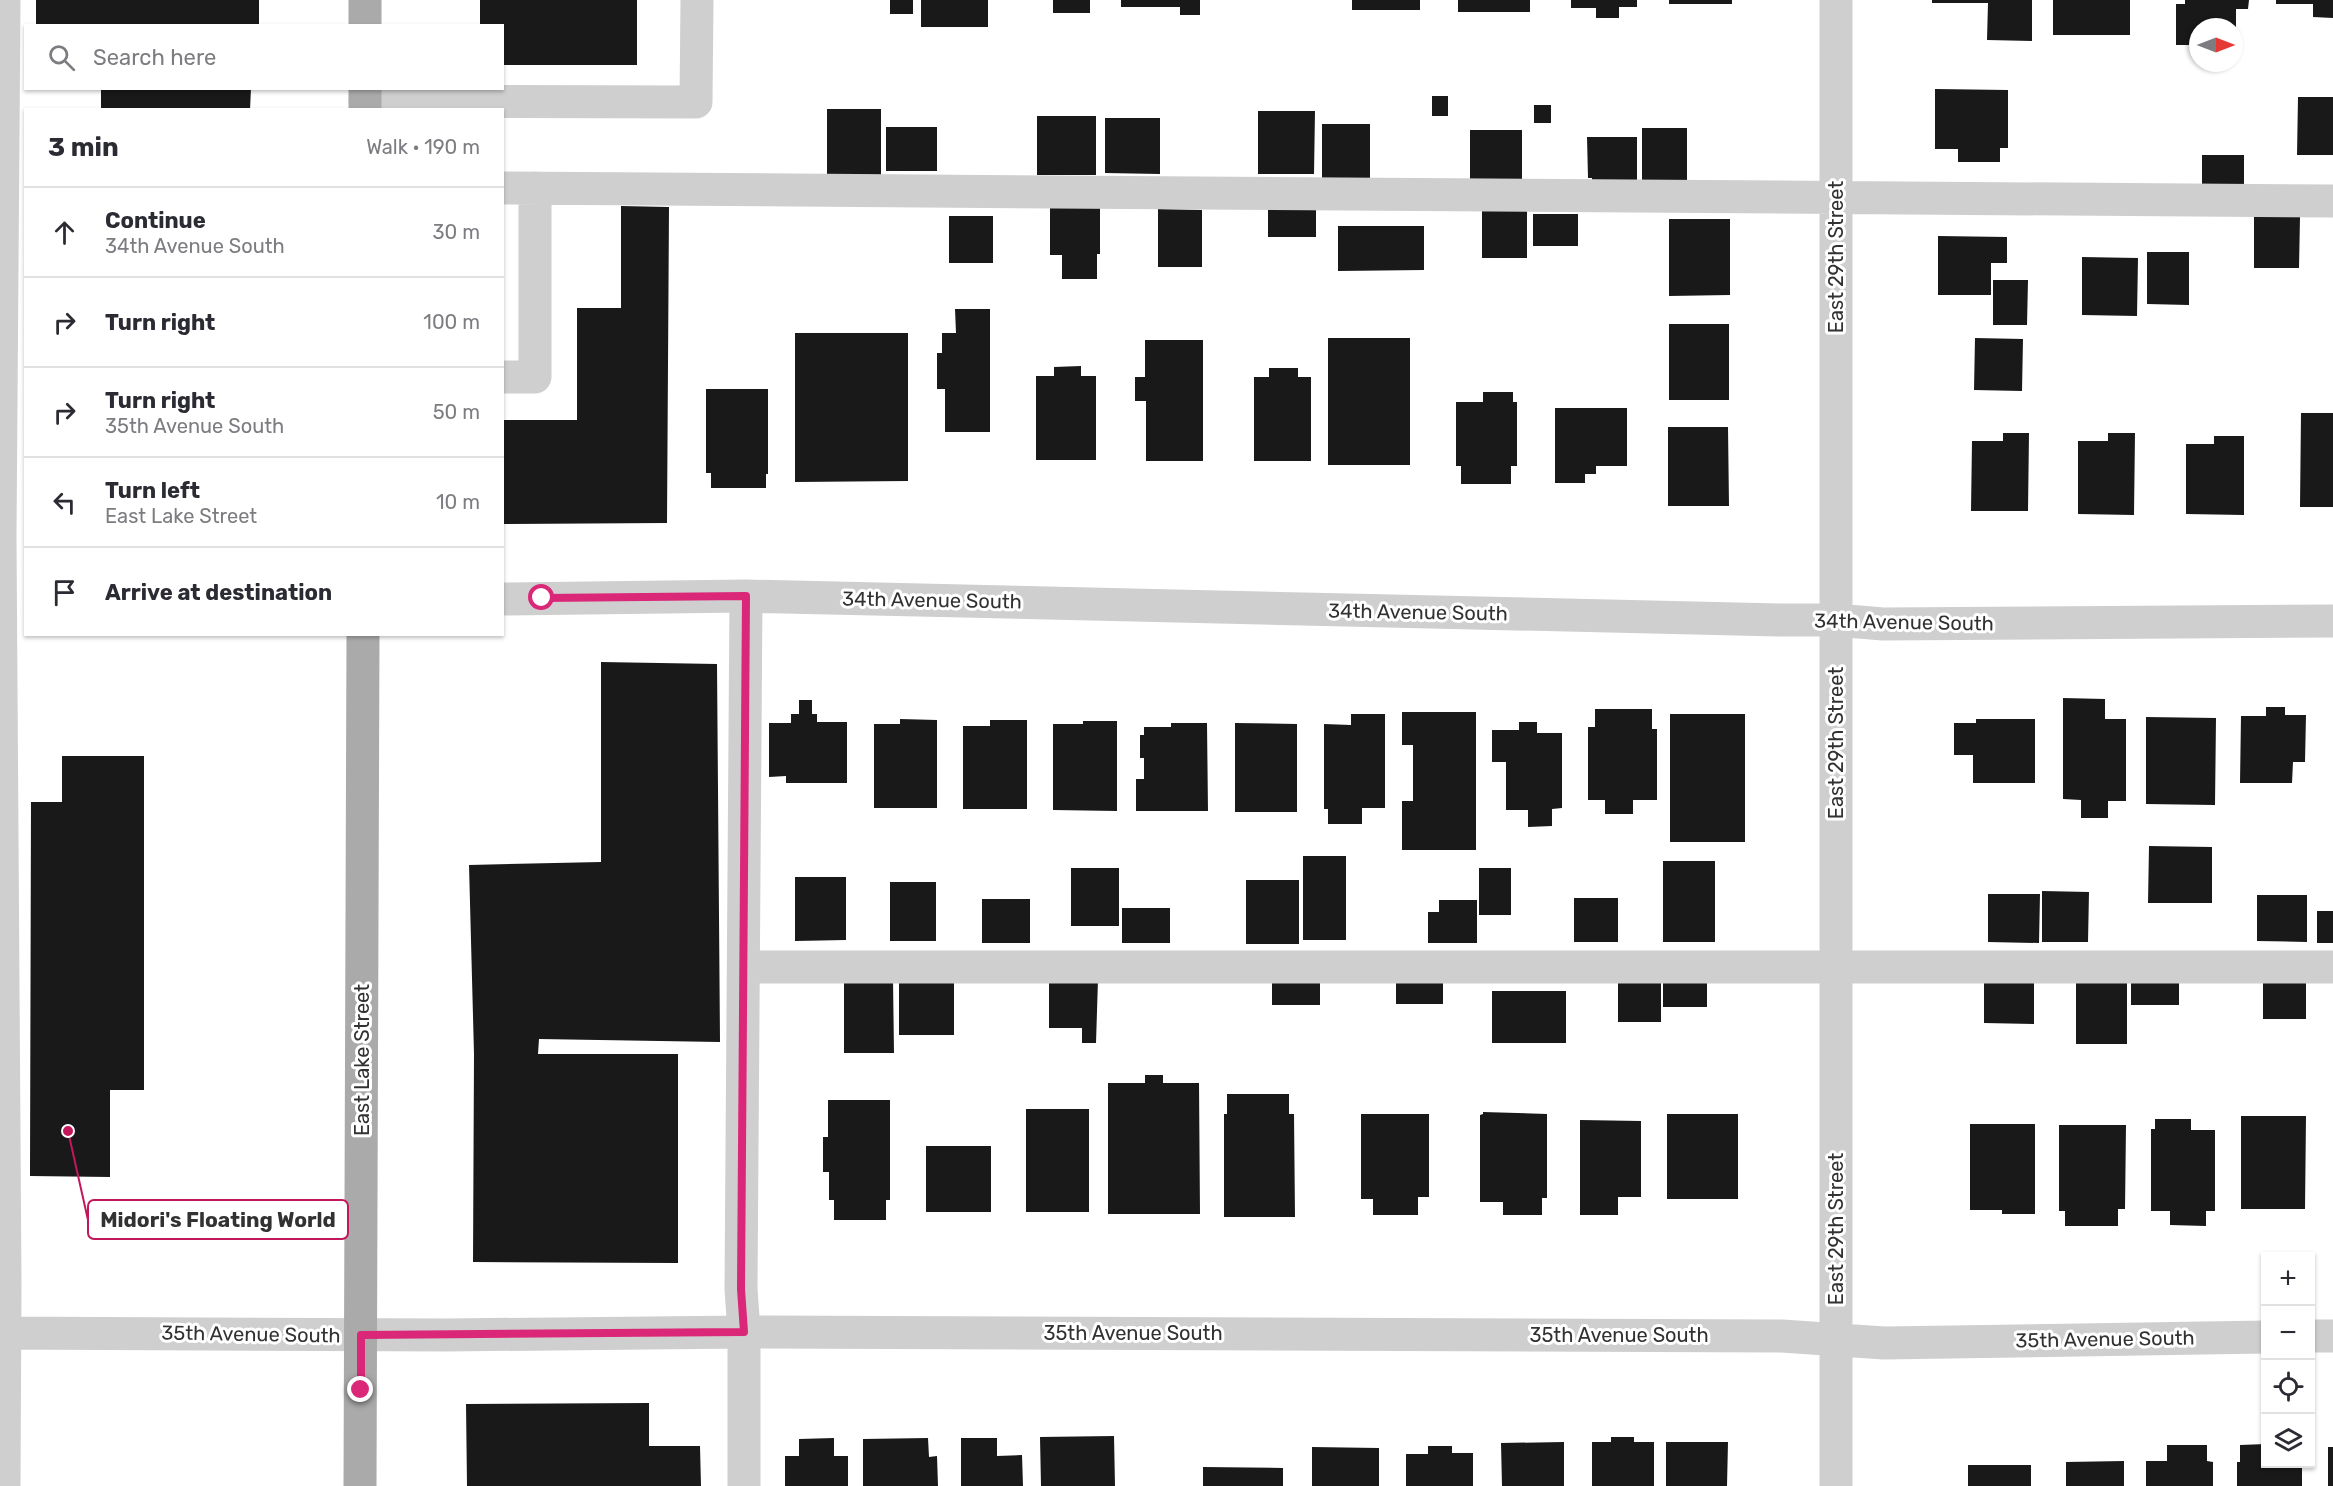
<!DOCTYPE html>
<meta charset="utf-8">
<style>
:root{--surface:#fff;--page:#f2f2f3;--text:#2b2b33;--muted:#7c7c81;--line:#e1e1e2}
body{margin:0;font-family:Rubik,sans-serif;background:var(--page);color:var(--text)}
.controls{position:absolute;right:18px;bottom:18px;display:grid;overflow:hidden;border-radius:0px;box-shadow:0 2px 4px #0004}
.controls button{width:54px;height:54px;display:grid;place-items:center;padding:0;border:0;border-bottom:2px solid var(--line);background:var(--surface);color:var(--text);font:30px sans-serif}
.compass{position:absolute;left:2189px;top:18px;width:54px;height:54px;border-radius:50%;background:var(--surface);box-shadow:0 2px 4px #0004;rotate:90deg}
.stop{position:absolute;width:18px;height:18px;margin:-14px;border:4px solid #db2777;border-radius:50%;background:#fff}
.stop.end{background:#db2777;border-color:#fff;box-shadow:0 2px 6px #0008}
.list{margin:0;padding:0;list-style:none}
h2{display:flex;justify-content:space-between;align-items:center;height:78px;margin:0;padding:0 24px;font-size:26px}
h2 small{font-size:20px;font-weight:400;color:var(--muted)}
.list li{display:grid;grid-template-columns:39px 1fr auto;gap:18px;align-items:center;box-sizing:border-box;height:90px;padding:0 24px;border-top:2px solid var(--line)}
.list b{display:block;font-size:22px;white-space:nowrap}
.list p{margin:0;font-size:20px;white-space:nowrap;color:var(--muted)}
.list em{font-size:20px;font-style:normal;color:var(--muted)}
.icon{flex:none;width:33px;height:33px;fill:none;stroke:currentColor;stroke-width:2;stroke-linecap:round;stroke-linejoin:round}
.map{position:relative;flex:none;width:2333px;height:1486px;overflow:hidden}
.search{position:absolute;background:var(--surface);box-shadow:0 2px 4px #0004;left:24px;top:24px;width:480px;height:66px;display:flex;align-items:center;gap:15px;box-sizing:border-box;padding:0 21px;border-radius:0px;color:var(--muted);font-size:22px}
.panel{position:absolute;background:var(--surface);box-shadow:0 2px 4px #0004;left:24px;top:108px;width:480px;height:528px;border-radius:0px}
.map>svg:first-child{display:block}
</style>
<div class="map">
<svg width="2333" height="1486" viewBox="0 0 2333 1486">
<rect width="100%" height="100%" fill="#fff"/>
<path fill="#191919" d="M 36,0 L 259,0 L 259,26 L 36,26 Z
M 480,0 L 637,0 L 637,65 L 502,65 L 502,26 L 480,26 Z
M 890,0 L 913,0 L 913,14 L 890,14 Z
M 921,0 L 988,0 L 988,27 L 921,27 Z
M 1053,0 L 1090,0 L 1090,13 L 1053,13 Z
M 1121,0 L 1200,0 L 1200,15 L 1180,15 L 1180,7 L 1121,7 Z
M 1352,0 L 1420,0 L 1420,10 L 1352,10 Z
M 1458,0 L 1530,0 L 1530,12 L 1458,12 Z
M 1571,0 L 1637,0 L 1637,7 L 1619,7 L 1619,18 L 1596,18 L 1596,8 L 1571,8 Z
M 1669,0 L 1732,0 L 1732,4 L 1669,4 Z
M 1932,0 L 2032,0 L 2032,41 L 1987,40 L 1988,3 L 1932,3 Z
M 2053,0 L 2130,0 L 2130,35 L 2053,35 Z
M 2185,0 L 2249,0 L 2248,9 L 2236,9 L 2236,46 L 2234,46 L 2234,27 L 2198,27 L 2198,45 L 2176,45 L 2176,4 L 2185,4 Z
M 2276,0 L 2333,0 L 2333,18 L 2313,17 L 2313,4 L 2276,4 Z
M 101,88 L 251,88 L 250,110 L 101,110 Z
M 1935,89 L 2008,90 L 2008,148 L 2000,148 L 2000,162 L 1958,162 L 1958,149 L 1935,149 Z
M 1432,96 L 1448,96 L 1448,116 L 1432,116 Z
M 2298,97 L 2333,97 L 2333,155 L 2297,155 Z
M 1534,105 L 1551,105 L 1551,123 L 1534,123 Z
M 827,109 L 881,109 L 881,177 L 827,177 Z
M 1258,111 L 1315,111 L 1314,174 L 1258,174 Z
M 1037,116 L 1096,116 L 1096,175 L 1037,175 Z
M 1105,118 L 1160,118 L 1160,174 L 1105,173 Z
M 1322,124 L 1370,124 L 1370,179 L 1322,179 Z
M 886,127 L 937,127 L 937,171 L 886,171 Z
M 1642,128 L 1687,128 L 1687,180 L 1642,180 Z
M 1470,130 L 1522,130 L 1522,180 L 1470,180 Z
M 1587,137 L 1637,137 L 1637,181 L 1592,181 L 1592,178 L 1588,178 Z
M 2202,155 L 2244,155 L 2244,185 L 2202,185 Z
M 1050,205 L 1100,205 L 1100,254 L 1097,254 L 1097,279 L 1062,279 L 1062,255 L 1050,255 Z
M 621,206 L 669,207 L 667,523 L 502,524 L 502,420 L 577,420 L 577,308 L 621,308 Z
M 1268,208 L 1316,208 L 1316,237 L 1268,237 Z
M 1158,209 L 1202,210 L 1202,267 L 1158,267 Z
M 1482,211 L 1527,211 L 1527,258 L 1482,258 Z
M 1533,214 L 1578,214 L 1578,246 L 1533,246 Z
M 949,216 L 993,216 L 993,263 L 949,263 Z
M 2254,216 L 2300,217 L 2299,268 L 2254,268 Z
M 1669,219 L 1730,219 L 1730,295 L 1669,296 Z
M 1338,226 L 1424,226 L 1424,270 L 1338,271 Z
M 1938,236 L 2007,237 L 2007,263 L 1991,263 L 1991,295 L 1938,295 Z
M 2147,252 L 2189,252 L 2189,305 L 2147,304 Z
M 2082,257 L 2138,258 L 2137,316 L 2082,315 Z
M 1993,280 L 2028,280 L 2027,325 L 1993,325 Z
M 955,309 L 990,309 L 990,432 L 945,432 L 945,389 L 937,389 L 937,353 L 942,353 L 942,333 L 956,333 Z
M 1669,324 L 1729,324 L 1729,400 L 1669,400 Z
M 795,333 L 908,333 L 908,481 L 795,482 Z
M 1328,338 L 1410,338 L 1410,465 L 1328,465 Z
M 1975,338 L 2023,339 L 2022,391 L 1974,390 Z
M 1145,340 L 1203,340 L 1203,461 L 1146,461 L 1146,401 L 1135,401 L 1135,377 L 1145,377 Z
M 1081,366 L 1081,376 L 1096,376 L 1096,460 L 1036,460 L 1036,376 L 1054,376 L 1054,367 Z
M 1269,368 L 1298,368 L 1298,377 L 1311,377 L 1311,461 L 1254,461 L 1254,377 L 1269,377 Z
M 706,389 L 768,389 L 768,474 L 766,474 L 766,488 L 711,488 L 711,473 L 706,473 Z
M 1483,392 L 1513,392 L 1513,402 L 1517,402 L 1517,466 L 1511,466 L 1511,484 L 1461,484 L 1461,466 L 1456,466 L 1456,402 L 1483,402 Z
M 1555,408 L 1627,408 L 1627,466 L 1596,466 L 1596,474 L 1585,474 L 1585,483 L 1555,483 Z
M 2301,413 L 2333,413 L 2333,507 L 2300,507 Z
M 1668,427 L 1728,427 L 1729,506 L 1668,506 Z
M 2003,433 L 2029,433 L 2028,511 L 1971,511 L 1972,441 L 2003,441 Z
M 2108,433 L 2135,433 L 2134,515 L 2078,514 L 2078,441 L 2108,441 Z
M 2214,436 L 2244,436 L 2244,515 L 2186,514 L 2186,444 L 2214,444 Z
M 601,662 L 717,664 L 720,1042 L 539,1039 L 538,1054 L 678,1054 L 678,1263 L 473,1262 L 474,1054 L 469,865 L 601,862 Z
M 2063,698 L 2105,699 L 2105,719 L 2126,719 L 2126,801 L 2108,801 L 2108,818 L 2081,818 L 2081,800 L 2063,799 Z
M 799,700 L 812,700 L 812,714 L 817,714 L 817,722 L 847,722 L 847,783 L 786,783 L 786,776 L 769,777 L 769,723 L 791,723 L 791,714 L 799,714 Z
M 2266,707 L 2285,707 L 2285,715 L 2306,715 L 2305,762 L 2293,762 L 2292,783 L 2240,783 L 2241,716 L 2266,716 Z
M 1595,709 L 1652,709 L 1652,729 L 1657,729 L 1657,800 L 1633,800 L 1633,814 L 1605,814 L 1605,800 L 1588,800 L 1588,727 L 1595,727 Z
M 1402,712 L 1476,712 L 1476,850 L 1402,850 L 1402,801 L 1413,801 L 1413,745 L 1402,745 Z
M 1351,714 L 1385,714 L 1385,808 L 1362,808 L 1362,824 L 1328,824 L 1328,809 L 1324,809 L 1324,724 L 1351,725 Z
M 1670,714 L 1745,714 L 1745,842 L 1670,842 Z
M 2146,717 L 2216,718 L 2215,805 L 2146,804 Z
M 900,719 L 937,720 L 937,808 L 874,808 L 874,724 L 900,724 Z
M 1976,719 L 2035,719 L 2035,783 L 1973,783 L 1973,755 L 1954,755 L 1954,723 L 1976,723 Z
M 990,720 L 1027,720 L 1027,809 L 963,809 L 963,726 L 990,726 Z
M 1083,721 L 1117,721 L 1117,811 L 1053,810 L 1053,724 L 1083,724 Z
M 1519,722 L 1537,722 L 1537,733 L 1562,733 L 1562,808 L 1552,809 L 1552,826 L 1528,827 L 1528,810 L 1506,810 L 1506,762 L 1492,762 L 1492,730 L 1519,730 Z
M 1171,723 L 1207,723 L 1208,811 L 1136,811 L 1136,779 L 1144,779 L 1144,758 L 1140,758 L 1140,735 L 1144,735 L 1144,727 L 1171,727 Z
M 1235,723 L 1297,724 L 1297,812 L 1235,812 Z
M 62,756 L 144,756 L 144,1090 L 110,1090 L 110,1177 L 30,1176 L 31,802 L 62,802 Z
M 2149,846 L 2212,847 L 2212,903 L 2148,903 Z
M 1303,856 L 1346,856 L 1346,940 L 1303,940 Z
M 1663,861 L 1715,861 L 1715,942 L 1663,942 Z
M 1071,868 L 1119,868 L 1119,926 L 1071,926 Z
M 1479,868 L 1511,868 L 1511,915 L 1479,915 Z
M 795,877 L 846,877 L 846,940 L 795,941 Z
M 1246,880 L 1299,880 L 1299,944 L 1246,944 Z
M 890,882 L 936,882 L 936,941 L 890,941 Z
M 2042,891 L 2089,892 L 2088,942 L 2042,942 Z
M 1988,894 L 2040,894 L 2039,943 L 1988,942 Z
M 2257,895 L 2307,895 L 2307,942 L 2257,941 Z
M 1574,898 L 1618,898 L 1618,942 L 1574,942 Z
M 982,899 L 1030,899 L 1030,943 L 982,943 Z
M 1439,900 L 1477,900 L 1477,943 L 1428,943 L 1428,912 L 1439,912 Z
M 1122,908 L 1170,908 L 1170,943 L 1122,943 Z
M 2317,911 L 2333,911 L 2333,943 L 2317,943 Z
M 1396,975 L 1443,975 L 1443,1004 L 1396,1004 Z
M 2131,975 L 2179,975 L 2179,1005 L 2131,1005 Z
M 2263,975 L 2306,975 L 2306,1019 L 2263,1019 Z
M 1663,976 L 1707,976 L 1707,1007 L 1663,1007 Z
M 1984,976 L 2034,976 L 2034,1024 L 1984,1023 Z
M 2076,976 L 2127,976 L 2127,1044 L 2076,1044 Z
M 1272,978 L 1320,978 L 1320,1005 L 1272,1005 Z
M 844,979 L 893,979 L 894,1053 L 844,1053 Z
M 899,979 L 954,979 L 954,1035 L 899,1035 Z
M 1049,979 L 1098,979 L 1096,1043 L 1082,1043 L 1082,1028 L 1049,1028 Z
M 1618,979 L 1661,979 L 1661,1022 L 1618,1022 Z
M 1492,991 L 1566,991 L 1566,1043 L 1492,1043 Z
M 1145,1075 L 1163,1075 L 1163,1083 L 1199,1083 L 1200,1214 L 1108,1214 L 1108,1083 L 1145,1083 Z
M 1227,1094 L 1289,1094 L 1289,1114 L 1294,1114 L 1295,1217 L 1224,1217 L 1224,1114 L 1227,1114 Z
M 828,1100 L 890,1100 L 890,1200 L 886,1200 L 886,1220 L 834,1220 L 834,1200 L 829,1200 L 829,1172 L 823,1172 L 823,1137 L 828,1137 Z
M 1026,1109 L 1089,1109 L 1089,1212 L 1026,1212 Z
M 1483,1112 L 1547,1114 L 1547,1198 L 1542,1198 L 1542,1215 L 1503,1215 L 1503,1202 L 1480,1202 L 1480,1115 L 1483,1114 Z
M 1361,1114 L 1429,1114 L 1429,1197 L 1418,1197 L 1418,1215 L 1373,1215 L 1373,1199 L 1361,1199 Z
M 1667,1114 L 1738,1114 L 1738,1199 L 1667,1199 Z
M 2241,1116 L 2306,1116 L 2305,1209 L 2241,1209 Z
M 2155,1119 L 2191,1119 L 2191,1130 L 2215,1130 L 2215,1211 L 2206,1211 L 2206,1226 L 2170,1225 L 2170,1211 L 2151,1211 L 2151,1129 L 2155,1129 Z
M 1580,1120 L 1641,1121 L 1641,1197 L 1618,1197 L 1618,1215 L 1580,1215 Z
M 1970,1124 L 2035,1124 L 2035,1214 L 2002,1214 L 2002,1210 L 1970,1210 Z
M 2059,1125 L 2126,1125 L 2125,1209 L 2118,1209 L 2118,1226 L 2065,1226 L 2065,1211 L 2059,1211 Z
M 926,1146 L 991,1146 L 991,1212 L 926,1212 Z
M 649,1403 L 649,1446 L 700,1446 L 701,1486 L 467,1486 L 466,1404 Z
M 1114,1436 L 1115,1486 L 1041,1486 L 1040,1437 Z
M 1611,1437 L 1634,1437 L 1634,1442 L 1654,1442 L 1654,1486 L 1592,1486 L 1592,1442 L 1611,1442 Z
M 834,1438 L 834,1456 L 848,1456 L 848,1486 L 785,1486 L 785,1456 L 799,1456 L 799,1439 Z
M 928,1438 L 929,1457 L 937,1456 L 938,1486 L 863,1486 L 863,1439 Z
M 961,1438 L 997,1438 L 997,1456 L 1022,1455 L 1023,1486 L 961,1486 Z
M 1564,1442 L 1564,1486 L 1502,1486 L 1501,1443 Z
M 1666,1442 L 1728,1442 L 1727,1486 L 1666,1486 Z
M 2266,1444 L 2266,1464 L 2302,1464 L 2302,1486 L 2237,1486 L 2237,1462 L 2240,1462 L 2240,1445 Z
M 2167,1445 L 2207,1445 L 2207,1461 L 2213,1462 L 2213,1486 L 2146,1486 L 2146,1461 L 2167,1461 Z
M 1428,1446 L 1452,1446 L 1452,1453 L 1473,1453 L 1473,1486 L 1406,1486 L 1406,1454 L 1428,1454 Z
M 1312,1447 L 1379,1448 L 1379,1486 L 1312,1486 Z
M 2328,1447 L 2333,1447 L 2333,1486 L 2328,1486 Z
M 2124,1461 L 2124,1486 L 2066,1486 L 2066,1462 Z
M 1968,1465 L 2031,1465 L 2031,1486 L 1968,1486 Z
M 1203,1467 L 1283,1468 L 1283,1486 L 1203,1486 Z"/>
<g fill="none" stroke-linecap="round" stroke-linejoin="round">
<path stroke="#cfcfcf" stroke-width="33" d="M 1836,0 L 1836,1486
M 365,101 L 696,102 L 697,0
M 502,188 L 2333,201
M 502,377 L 535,377 L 535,188
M 502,599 L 746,596 L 1779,620 L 1836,620 L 1883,624 L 2333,621
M 745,967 L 2333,967
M 0,1333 L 448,1335 L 744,1332 L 1782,1336 L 1884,1343 L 2266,1337
M 2310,1336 L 2333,1336
M 4,1486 L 5,1283 L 0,537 L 4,0
M 744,1486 L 744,1332 L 741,1289 L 746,596"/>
<path stroke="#aaa" stroke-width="33" d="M 365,26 L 365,0
M 365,110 L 365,88
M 360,1486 L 363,634"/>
</g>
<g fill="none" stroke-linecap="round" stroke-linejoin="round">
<path stroke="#db2777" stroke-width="8" d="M 361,1390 L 361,1335 L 744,1332 L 741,1289 L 746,596 L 542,598"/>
</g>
<g text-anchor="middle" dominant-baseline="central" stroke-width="6" stroke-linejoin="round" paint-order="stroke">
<g font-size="20" fill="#323232" stroke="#fff">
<text transform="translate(1836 257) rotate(-90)">East 29th Street</text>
<text transform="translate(932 600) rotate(1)">34th Avenue South</text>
<text transform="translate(1418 612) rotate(1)">34th Avenue South</text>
<text transform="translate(1904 622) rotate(1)">34th Avenue South</text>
<text transform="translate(1836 743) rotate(-90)">East 29th Street</text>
<text transform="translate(362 1060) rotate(-90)">East Lake Street</text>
<text transform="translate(1836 1229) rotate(-90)">East 29th Street</text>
<text x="1133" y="1333">35th Avenue South</text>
<text transform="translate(251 1334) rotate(1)">35th Avenue South</text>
<text x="1619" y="1335">35th Avenue South</text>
<text transform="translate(2105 1339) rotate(-1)">35th Avenue South</text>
</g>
</g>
<path fill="none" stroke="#c2185b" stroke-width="2" d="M68 1131L88 1220"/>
<circle fill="#c2185b" stroke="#fff" stroke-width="2" cx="68" cy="1131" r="6"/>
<rect fill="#fff" stroke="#c2185b" stroke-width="2" x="88" y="1200" width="260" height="39" rx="6"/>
<g font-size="21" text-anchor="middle" font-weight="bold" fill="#323232">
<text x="218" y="1227">Midori's Floating World</text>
</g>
</svg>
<div class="controls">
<button>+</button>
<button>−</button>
<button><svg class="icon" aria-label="locate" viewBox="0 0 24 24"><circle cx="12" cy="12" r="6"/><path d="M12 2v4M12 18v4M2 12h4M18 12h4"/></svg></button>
<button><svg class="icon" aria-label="layers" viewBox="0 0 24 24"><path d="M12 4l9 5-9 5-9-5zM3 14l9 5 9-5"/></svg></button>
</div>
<svg class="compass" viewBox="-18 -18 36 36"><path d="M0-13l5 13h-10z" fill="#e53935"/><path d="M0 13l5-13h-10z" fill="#7c7c81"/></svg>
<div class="stop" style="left:542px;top:598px"></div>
<div class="stop end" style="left:361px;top:1390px"></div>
<div class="search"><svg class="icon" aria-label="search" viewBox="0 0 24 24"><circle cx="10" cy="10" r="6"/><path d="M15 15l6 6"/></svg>Search here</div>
<section class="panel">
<h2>3 min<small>Walk · 190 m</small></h2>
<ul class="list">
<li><svg class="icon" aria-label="ahead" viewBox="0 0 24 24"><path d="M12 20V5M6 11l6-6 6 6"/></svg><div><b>Continue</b><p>34th Avenue South</p></div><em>30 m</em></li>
<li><svg class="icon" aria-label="right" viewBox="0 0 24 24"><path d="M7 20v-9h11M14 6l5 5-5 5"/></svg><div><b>Turn right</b></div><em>100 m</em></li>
<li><svg class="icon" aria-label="right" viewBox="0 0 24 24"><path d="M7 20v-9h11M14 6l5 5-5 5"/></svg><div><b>Turn right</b><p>35th Avenue South</p></div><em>50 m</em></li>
<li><svg class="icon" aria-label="left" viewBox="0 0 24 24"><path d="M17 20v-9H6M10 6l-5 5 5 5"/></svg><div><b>Turn left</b><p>East Lake Street</p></div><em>10 m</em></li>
<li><svg class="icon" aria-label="arrive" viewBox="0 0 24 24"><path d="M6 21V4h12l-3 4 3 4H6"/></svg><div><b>Arrive at destination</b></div></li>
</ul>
</section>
</div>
